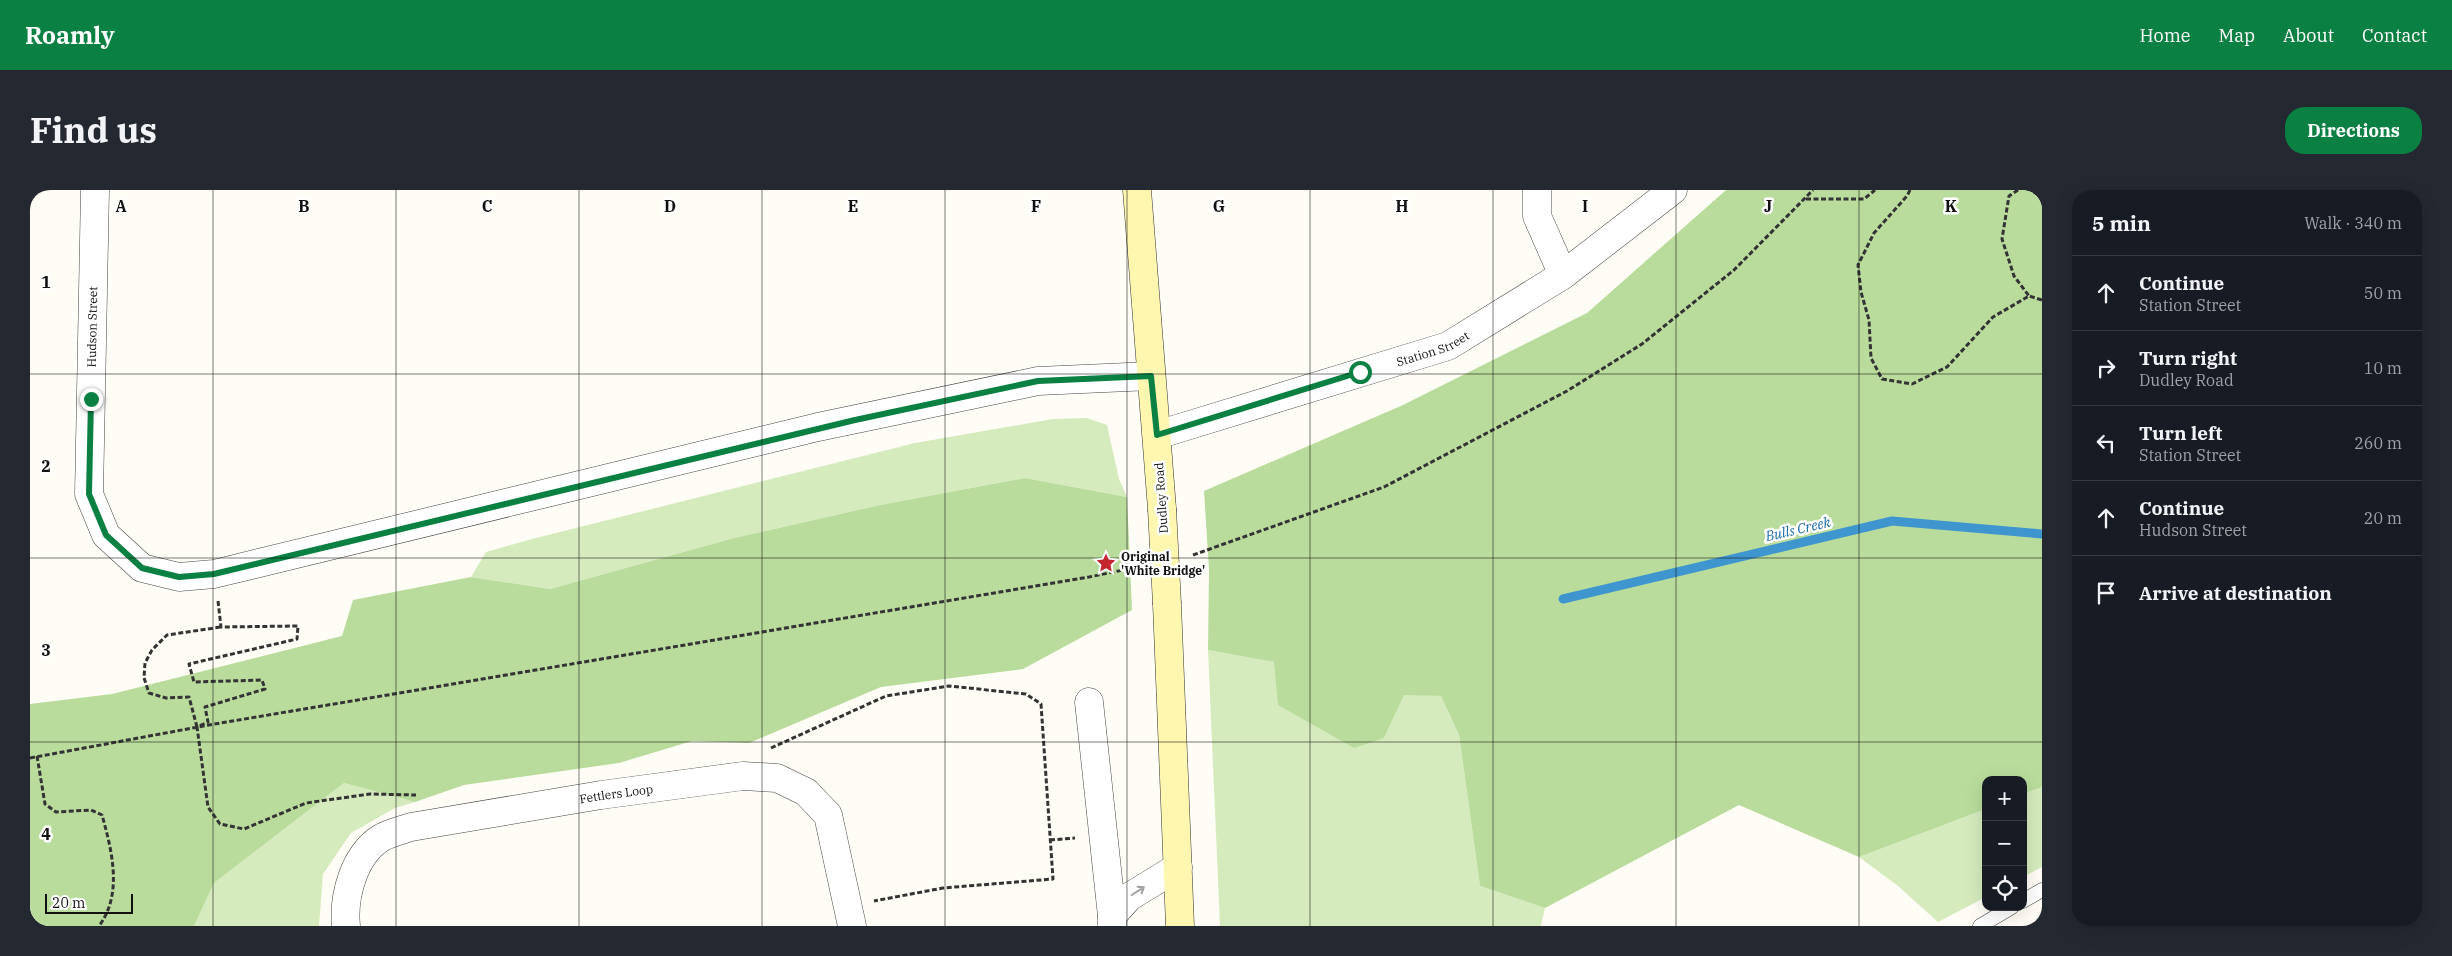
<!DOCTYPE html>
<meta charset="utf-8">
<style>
:root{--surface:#171b24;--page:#242831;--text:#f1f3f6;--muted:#9ea1a6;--line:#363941;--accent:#0b8043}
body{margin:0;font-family:"IBM Plex Serif",serif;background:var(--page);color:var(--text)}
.controls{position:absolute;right:15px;bottom:15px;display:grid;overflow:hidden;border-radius:10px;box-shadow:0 5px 20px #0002}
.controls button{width:45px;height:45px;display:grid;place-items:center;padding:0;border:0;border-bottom:1px solid var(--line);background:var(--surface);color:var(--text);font:25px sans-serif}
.scale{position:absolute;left:15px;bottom:12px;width:88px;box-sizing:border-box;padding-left:5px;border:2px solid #111;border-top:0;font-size:14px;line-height:18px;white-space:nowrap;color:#111;-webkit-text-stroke:4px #fff;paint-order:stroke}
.stop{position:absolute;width:15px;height:15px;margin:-11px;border:4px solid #0b8043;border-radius:50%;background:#fff}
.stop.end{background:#0b8043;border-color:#fff;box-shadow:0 1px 5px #0008}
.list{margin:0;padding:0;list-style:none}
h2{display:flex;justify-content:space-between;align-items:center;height:65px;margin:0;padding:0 20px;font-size:21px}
h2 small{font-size:16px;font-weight:400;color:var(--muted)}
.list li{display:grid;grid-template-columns:32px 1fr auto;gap:15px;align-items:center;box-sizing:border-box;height:75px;padding:0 20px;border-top:1px solid var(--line)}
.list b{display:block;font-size:19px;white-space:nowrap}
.list p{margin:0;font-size:16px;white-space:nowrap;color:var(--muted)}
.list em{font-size:16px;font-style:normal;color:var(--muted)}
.icon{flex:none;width:28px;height:28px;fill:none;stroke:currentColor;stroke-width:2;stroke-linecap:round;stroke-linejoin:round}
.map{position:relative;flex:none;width:2012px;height:736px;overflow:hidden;border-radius:20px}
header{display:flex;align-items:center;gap:30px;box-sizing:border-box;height:70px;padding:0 25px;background:var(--accent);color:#fff}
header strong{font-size:24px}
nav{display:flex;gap:28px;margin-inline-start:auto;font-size:18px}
.intro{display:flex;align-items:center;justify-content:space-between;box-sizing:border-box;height:120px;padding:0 30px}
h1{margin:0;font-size:35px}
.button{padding:12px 22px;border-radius:20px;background:var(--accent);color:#fff;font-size:18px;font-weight:700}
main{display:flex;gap:30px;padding:0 30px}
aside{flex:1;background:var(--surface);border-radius:20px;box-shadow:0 5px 20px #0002}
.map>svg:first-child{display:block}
</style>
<header>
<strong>Roamly</strong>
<nav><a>Home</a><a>Map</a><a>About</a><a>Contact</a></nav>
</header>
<div class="intro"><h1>Find us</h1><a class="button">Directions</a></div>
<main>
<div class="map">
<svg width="2012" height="736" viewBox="0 0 2012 736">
<rect width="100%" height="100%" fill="#fffdf5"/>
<path fill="#d5ebbd" d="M 1057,228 L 1077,235 L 1089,289 L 1097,307 L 995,288 L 850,315 L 704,348 L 520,399 L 441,387 L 456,362 L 502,349 L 885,253 L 1023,229 Z
M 1178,460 L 1244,472 L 1354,548 L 1374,504 L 1411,506 L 1429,545 L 1450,696 L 1515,718 L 1511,736 L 1190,736 Z
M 314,593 L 385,612 L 365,618 L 321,643 L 293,684 L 289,736 L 164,736 L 184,693 Z
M 2012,597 L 2012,677 L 1993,687 L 1993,604 Z
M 1956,619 L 1956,707 L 1908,732 L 1868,696 L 1829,667 Z"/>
<path fill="#b9dc9c" d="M 1696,0 L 2012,0 L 2012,597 L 1993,604 L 1993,590 L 1956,590 L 1956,619 L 1829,667 L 1709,615 L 1515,718 L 1450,696 L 1429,545 L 1411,506 L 1374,505 L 1354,548 L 1324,558 L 1248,515 L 1244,472 L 1178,460 L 1179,379 L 1174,301 L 1373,215 L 1557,123 Z
M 995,288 L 1097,307 L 1102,420 L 993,479 L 851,497 L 719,553 L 662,551 L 589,573 L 434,595 L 385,612 L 314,593 L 184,693 L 164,736 L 0,736 L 0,514 L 82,504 L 312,446 L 323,410 L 441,387 L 520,399 L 704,348 L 850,315 Z"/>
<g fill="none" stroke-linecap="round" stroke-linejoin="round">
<path stroke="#3f96cf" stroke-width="9" d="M 1533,409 L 1862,331 L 2012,344"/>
<defs>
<path id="lane" d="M 1993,711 L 2012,700
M 1950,736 L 1982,717"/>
<g id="street">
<path d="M 65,0 L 59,304 L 76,345 L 112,378 L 149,387 L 184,384 L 788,237 L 1008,191 L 1121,186"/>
<path d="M 1507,0 L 1507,26 L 1533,85"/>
<path id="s1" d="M 1127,245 L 1418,156 L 1533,85 L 1643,0"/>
<path d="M 1059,512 L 1082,726"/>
<path id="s2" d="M 316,736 C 313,706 324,665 351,648 C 359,643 372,640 381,637 L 571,605 L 713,586 L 747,588 L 776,602 L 798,625 L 822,736"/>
<path d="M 1082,736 L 1082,726 L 1099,707 L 1148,677"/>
</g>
<path id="secondary" d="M 1107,0 L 1132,319
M 1137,414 L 1150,736"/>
</defs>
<use href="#lane" stroke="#444" stroke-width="15"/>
<use href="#street" stroke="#444" stroke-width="29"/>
<use href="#secondary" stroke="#333" stroke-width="29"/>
<path stroke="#333" stroke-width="3" stroke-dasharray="5 2.5" stroke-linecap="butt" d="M 1880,0 L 1877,6 L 1844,43 L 1828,75 L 1831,102 L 1839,130 L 1841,168 L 1852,189 L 1882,194 L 1917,177 L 1963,127 L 1999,106 L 2012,110
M 1988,0 L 1979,6 L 1972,49 L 1984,86 L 1999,106
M 1776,9 L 1834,9 L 1845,0
M 1163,365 L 1354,297 L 1537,201 L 1612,154 L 1704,80 L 1783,0
M 188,411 L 191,437 L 268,436 L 267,449 L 159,474 L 164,492 L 232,490 L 235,499 L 175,517 L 178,532 L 167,537 L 178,617 L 190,634 L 214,639 L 276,613 L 340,604 L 386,605
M 167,537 L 159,507 L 136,508 L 119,503 L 114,488 L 115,473 L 122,460 L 137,445 L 191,437
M 741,558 L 856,506 L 919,496 L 996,504 L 1011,514 L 1023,689 L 913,698 L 844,711
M 7,566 L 15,614 L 26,622 L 61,620 L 72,625 C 82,661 93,704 69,736
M 0,568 L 179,535 L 1059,387 L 1108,377
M 1020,650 L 1045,648"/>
<use href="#lane" stroke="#fff" stroke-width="14"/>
<use href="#street" stroke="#fff" stroke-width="28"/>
<use href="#secondary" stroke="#fff6b0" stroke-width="28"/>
<defs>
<path id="secondary-bridge" d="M 1132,319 L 1137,414"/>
</defs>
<use href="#secondary-bridge" stroke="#333" stroke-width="29" stroke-linecap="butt"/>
<use href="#secondary-bridge" stroke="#fff6b0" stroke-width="28"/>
</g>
<defs><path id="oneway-shaft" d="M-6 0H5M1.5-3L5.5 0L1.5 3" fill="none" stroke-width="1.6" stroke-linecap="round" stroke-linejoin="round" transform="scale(1.25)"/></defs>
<use stroke="#a0a0a0" href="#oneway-shaft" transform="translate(1108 701) rotate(-32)"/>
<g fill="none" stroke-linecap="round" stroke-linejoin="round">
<path stroke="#0b8043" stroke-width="6" d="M 61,209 L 59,304 L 76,345 L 112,378 L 149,387 L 184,384 L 825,230 L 1008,191 L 1121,186 L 1127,245 L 1330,182"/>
</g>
<path fill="none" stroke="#111" stroke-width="1" stroke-opacity="0.55" d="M 183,0 L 183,736M 366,0 L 366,736M 549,0 L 549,736M 732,0 L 732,736M 915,0 L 915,736M 1097,0 L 1097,736M 1280,0 L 1280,736M 1463,0 L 1463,736M 1646,0 L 1646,736M 1829,0 L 1829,736M 0,184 L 2012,184M 0,368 L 2012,368M 0,552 L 2012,552"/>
<defs>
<symbol id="sight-bare" viewBox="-9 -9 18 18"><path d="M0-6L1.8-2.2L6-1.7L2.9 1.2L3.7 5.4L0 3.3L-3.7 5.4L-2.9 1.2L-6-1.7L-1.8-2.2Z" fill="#c4262e" stroke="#fff" stroke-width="2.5" paint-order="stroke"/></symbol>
</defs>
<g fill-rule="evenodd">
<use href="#sight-bare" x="1062" y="359" width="28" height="28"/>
</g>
<g text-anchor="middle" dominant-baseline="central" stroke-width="5" stroke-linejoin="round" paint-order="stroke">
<g font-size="12" fill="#111" stroke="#fff">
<text transform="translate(62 137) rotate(-89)">Hudson Street</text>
<text stroke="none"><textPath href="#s1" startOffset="289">Station Street</textPath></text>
<text transform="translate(1131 308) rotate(-94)">Dudley Road</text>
<text stroke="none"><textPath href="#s2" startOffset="339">Fettlers Loop</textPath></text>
</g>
<g font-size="12" font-weight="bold" fill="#111" stroke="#fff" text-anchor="start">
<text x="1091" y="366">Original<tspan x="1091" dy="14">'White Bridge'</tspan></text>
</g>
<g font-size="14" font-style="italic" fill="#1768a6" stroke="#fff">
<text transform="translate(1768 339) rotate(-13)">Bulls Creek</text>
</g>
</g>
<g font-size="16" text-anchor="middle" font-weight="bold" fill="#111" stroke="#fff" stroke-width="5" stroke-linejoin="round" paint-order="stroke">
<text x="91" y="22">A</text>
<text x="274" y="22">B</text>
<text x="457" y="22">C</text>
<text x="640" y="22">D</text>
<text x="823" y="22">E</text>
<text x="1006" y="22">F</text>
<text x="1189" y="22">G</text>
<text x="1372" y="22">H</text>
<text x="1555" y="22">I</text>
<text x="1738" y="22">J</text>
<text x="1921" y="22">K</text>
<text x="16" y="98">1</text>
<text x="16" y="282">2</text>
<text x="16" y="466">3</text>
<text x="16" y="650">4</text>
</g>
</svg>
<div class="controls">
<button>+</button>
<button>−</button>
<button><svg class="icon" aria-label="locate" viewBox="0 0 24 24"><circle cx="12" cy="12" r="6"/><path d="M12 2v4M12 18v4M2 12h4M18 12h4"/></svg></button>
</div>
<div class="scale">20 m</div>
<div class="stop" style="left:1330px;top:182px"></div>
<div class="stop end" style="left:61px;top:209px"></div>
</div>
<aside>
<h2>5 min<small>Walk · 340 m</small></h2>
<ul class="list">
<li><svg class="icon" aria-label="ahead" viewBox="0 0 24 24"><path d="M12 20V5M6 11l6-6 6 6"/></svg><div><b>Continue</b><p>Station Street</p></div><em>50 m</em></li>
<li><svg class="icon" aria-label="right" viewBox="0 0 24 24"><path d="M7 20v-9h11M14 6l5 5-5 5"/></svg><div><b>Turn right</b><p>Dudley Road</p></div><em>10 m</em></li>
<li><svg class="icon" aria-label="left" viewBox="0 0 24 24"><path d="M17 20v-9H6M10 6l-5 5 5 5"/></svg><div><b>Turn left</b><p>Station Street</p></div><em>260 m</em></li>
<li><svg class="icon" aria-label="ahead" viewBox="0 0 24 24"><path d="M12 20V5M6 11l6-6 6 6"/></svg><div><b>Continue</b><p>Hudson Street</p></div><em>20 m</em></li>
<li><svg class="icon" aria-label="arrive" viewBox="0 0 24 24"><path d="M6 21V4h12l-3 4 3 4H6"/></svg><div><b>Arrive at destination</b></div></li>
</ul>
</aside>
</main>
